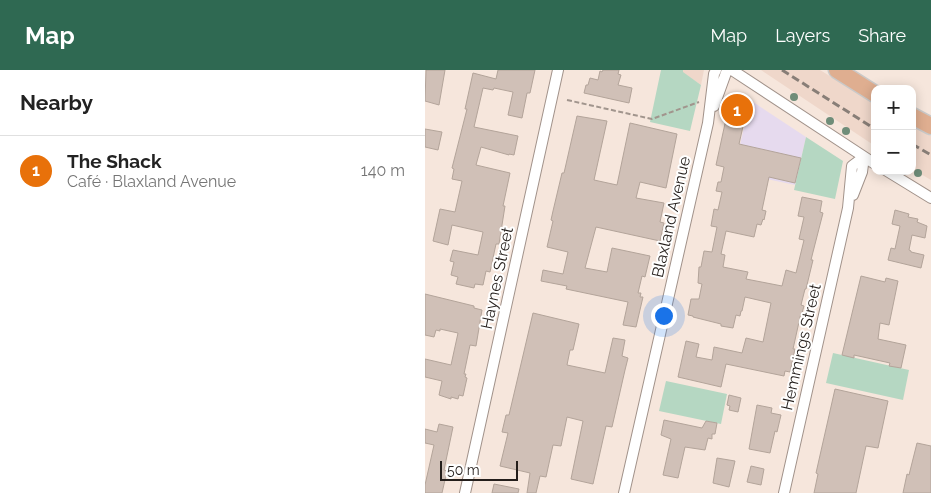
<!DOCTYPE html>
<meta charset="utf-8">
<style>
:root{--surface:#fff;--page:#f2f2f2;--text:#222;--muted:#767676;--line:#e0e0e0;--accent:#2f6952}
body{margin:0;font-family:Raleway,sans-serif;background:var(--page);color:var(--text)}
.controls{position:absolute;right:15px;top:15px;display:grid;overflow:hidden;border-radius:10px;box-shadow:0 2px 12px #0003}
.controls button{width:45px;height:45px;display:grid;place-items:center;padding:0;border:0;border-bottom:1px solid var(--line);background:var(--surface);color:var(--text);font:25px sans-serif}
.scale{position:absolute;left:15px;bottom:12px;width:78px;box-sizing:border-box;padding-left:5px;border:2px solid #241e1b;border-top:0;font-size:14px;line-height:18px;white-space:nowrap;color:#241e1b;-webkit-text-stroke:4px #fff;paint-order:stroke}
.you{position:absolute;left:238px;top:245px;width:18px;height:18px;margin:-12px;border:4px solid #fff;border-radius:50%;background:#1a73e8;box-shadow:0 0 0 8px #1a73e833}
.badge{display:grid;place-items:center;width:32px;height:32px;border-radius:50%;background:var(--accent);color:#fff;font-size:16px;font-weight:700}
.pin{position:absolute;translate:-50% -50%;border:2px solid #fff;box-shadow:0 1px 5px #0006}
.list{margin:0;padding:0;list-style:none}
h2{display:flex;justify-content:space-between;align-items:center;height:65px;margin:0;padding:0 20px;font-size:21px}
h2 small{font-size:16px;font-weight:400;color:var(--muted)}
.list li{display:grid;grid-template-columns:32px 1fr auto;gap:15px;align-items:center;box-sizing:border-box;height:70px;padding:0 20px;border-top:1px solid var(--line)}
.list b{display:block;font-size:19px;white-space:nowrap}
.list p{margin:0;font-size:16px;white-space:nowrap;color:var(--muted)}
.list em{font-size:16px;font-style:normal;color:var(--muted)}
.map{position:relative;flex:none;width:506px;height:423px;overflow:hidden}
header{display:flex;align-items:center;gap:30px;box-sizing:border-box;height:70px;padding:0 25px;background:var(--accent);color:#fff}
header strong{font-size:24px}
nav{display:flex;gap:28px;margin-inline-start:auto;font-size:18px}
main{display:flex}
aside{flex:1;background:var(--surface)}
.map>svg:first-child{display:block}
</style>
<header>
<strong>Map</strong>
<nav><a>Map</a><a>Layers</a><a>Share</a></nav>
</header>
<main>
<aside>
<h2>Nearby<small></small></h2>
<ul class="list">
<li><span class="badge" style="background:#e8710a">1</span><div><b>The Shack</b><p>Café · Blaxland Avenue</p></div><em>140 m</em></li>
</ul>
</aside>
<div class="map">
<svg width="506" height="423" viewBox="0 0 506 423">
<rect width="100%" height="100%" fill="#f6e6dc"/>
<path fill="#e6daee" d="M 325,30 L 381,67 L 370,115 L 309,102 Z"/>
<path fill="#efd7ca" d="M 258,0 L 279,0 L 276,15 L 257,2 Z
M 336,0 L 395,0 L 450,34 L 450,76 Z
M 487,56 L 506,66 L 506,110 L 487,99 Z"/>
<path fill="#b5d7c2" d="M 236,0 L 258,0 L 258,2 L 276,15 L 265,61 L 225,52 Z
M 381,67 L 418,91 L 410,129 L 369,120 Z
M 408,283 L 484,300 L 478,330 L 401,313 Z
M 241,311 L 302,324 L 296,354 L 234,341 Z"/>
<path fill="#d0c0b7" stroke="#b3a49a" d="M 1,0 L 20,0 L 14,35 L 0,31 Z
M 73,0 L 110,0 L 105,23 L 102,23 L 97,48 L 83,45 L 88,22 L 69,18 L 68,20 L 58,18 L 49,57 L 93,66 L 89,85 L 84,84 L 84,85 L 56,77 L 51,95 L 85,103 L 78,136 L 80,136 L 74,174 L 71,174 L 65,202 L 61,201 L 58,215 L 50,214 L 49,218 L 31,214 L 33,207 L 26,205 L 29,192 L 25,191 L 28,180 L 53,185 L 58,162 L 27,155 L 23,175 L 8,171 L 15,139 L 30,142 L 37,111 L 27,109 L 29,99 L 27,98 L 42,39 L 40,39 L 48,3 L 71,9 Z
M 178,0 L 194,0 L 193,4 L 196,5 L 193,15 L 207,18 L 204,33 L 159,23 L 161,15 L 163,15 L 165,8 L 173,10 L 175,1 L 177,2 Z
M 306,26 L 324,30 L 314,74 L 376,88 L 370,113 L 344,107 L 337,140 L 341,141 L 339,150 L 338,149 L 336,155 L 332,154 L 329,167 L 301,161 L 296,184 L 300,185 L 298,197 L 323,202 L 321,209 L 357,216 L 361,200 L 371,203 L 379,170 L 374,169 L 379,147 L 373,146 L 377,127 L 397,131 L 395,142 L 398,143 L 388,182 L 386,190 L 388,190 L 381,219 L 380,219 L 376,235 L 379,236 L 377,243 L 376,243 L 368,279 L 370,279 L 365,302 L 360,301 L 359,306 L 301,294 L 296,317 L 253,307 L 261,271 L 274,274 L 271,287 L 287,290 L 289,277 L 317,283 L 321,268 L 338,272 L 346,233 L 320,227 L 317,241 L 316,241 L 315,246 L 311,245 L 308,258 L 296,256 L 296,254 L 268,247 L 268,246 L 263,245 L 266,229 L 274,229 L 277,214 L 273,213 L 274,197 L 276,197 L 279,181 L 287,182 L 292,157 L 286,156 L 289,139 L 293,140 L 297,122 L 291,121 L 293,112 L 296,112 L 299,97 L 291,95 Z
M 152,46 L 182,51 L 169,110 L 192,115 L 205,53 L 252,64 L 241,118 L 215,112 L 211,128 L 239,133 L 235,152 L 239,153 L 235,171 L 171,157 L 160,198 L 182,202 L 187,178 L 225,186 L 220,207 L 217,206 L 213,223 L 216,223 L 215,227 L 218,227 L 211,257 L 198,255 L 203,232 L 141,219 L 142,216 L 116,211 L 118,200 L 138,204 L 143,182 L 122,177 L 128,151 L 126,150 L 128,141 L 137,103 L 139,103 Z
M 0,59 L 17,62 L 13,80 L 0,77 Z
M 470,140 L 484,144 L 483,147 L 493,149 L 492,152 L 502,156 L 500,168 L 487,165 L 484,180 L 486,181 L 486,182 L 499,185 L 496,198 L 463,190 L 466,178 L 470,179 L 475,156 L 467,154 Z
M 436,206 L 460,212 L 461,208 L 473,211 L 464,255 L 455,253 L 453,269 L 481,275 L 476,298 L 464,296 L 465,293 L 429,285 L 429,288 L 417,285 Z
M 0,224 L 49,236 L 49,238 L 57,240 L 51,276 L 45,275 L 39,304 L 41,304 L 40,307 L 42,308 L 38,326 L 34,325 L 33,329 L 26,327 L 26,329 L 14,325 L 17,311 L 0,307 L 0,289 L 26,295 L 33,263 L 15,259 L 15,261 L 11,260 L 9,267 L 0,265 Z
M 108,243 L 154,254 L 148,280 L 145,280 L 142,295 L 180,303 L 188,268 L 200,270 L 197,286 L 203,288 L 200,300 L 187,357 L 181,356 L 168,414 L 146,409 L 158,351 L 142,347 L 136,376 L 128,375 L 121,407 L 115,406 L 111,423 L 102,423 L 105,403 L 75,396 L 83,363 L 77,362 L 81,345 L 84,345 Z
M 410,319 L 463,331 L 453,378 L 441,376 L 431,423 L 389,423 L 393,404 L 391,403 Z
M 304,325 L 316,328 L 313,342 L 304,340 L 305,336 L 302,335 Z
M 332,335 L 347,338 L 346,343 L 356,345 L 352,362 L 350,361 L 345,383 L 324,379 Z
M 239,350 L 277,358 L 281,351 L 292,353 L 290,364 L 287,364 L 287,369 L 283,368 L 280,380 L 260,377 L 253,408 L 238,405 L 246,369 L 236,365 Z
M 14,354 L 28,357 L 19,400 L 22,401 L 17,423 L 0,423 L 0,415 L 9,375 L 0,373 L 0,359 L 12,362 Z
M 492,373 L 506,376 L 506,423 L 478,423 L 482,404 L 484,405 Z
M 292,388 L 310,391 L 304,417 L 288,413 Z
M 326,396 L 339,399 L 336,415 L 322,412 Z
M 69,414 L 94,419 L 93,423 L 67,423 Z"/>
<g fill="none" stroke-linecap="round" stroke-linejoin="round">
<defs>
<path id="minor" d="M 307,0 L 450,94
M 289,36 L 302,0
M 462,101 L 506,128
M 428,125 L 437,102 L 439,87
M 40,423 L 133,0
M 199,423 L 283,53 L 289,4 L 291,0
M 359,423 L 423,138 L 427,96 L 439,87"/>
<path id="trunk" d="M 412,0 L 450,24
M 487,46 L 506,56"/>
</defs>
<use href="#minor" stroke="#a1928a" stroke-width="12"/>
<use href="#trunk" stroke="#cac9c8" stroke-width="19"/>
<path stroke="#a1958d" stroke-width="2" stroke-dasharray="5 2.5" stroke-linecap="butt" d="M 142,30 L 227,49 L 274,32"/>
<use href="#minor" stroke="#fff" stroke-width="10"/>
<use href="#trunk" stroke="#dfae90" stroke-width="16"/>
<path stroke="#887e77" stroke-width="3" stroke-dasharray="8 4" stroke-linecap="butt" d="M 357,0 L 450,59
M 487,74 L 506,85"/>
</g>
<g fill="#6f8d79">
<circle cx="369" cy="27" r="4"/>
<circle cx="405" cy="51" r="4"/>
<circle cx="421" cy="61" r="4"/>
<circle cx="493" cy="103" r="4"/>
</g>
<g text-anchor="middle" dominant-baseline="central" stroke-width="4" stroke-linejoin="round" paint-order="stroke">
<g font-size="16" fill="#241e1b" stroke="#fff">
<text transform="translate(246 147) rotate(-77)">Blaxland Avenue</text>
<text transform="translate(72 208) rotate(-78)">Haynes Street</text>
<text transform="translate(376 277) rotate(-77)">Hemmings Street</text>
</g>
</g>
</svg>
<div class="controls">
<button>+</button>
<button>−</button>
</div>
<div class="scale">50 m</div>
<div class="you"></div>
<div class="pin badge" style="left:312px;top:40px;background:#e8710a">1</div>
</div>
</main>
